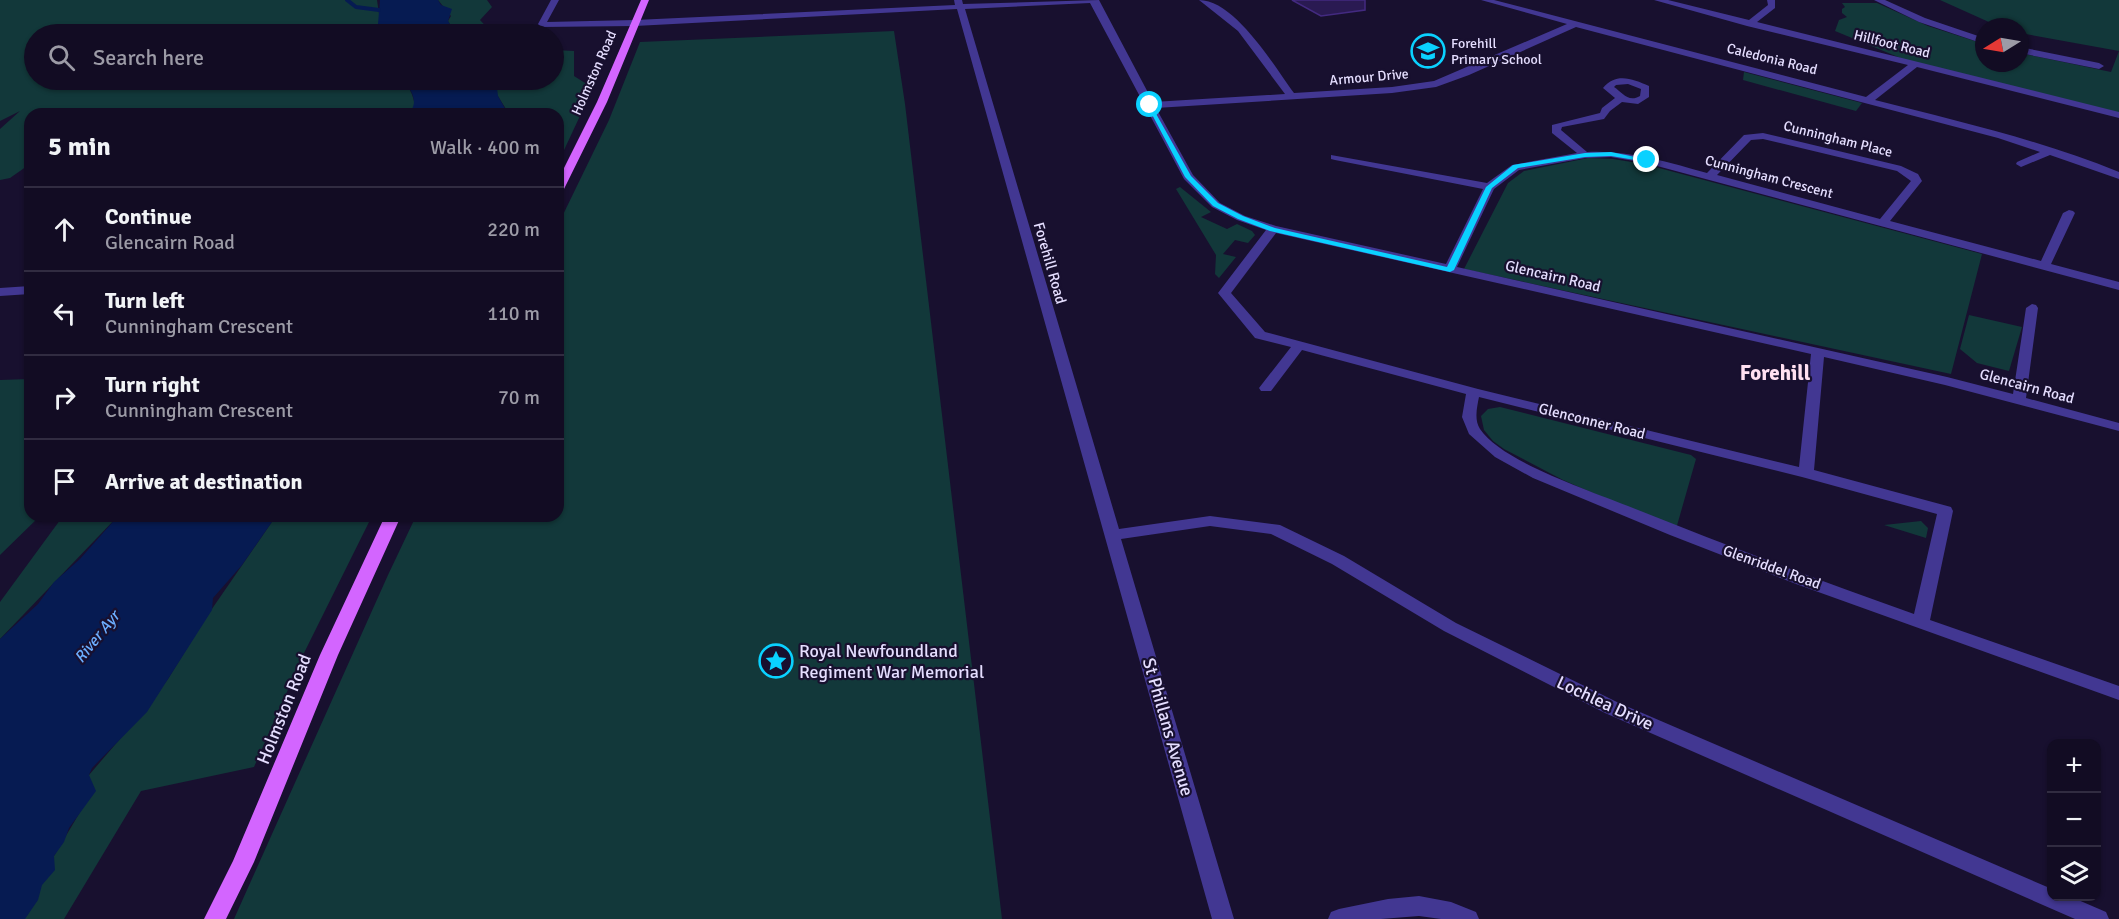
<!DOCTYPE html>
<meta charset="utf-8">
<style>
:root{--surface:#120c23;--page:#1f1a30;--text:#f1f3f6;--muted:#9c9ba6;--line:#312c41}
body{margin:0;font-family:Signika,sans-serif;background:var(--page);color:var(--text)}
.controls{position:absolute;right:18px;bottom:18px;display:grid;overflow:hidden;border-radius:12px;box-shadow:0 2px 4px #0004}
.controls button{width:54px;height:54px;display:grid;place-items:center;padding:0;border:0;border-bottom:2px solid var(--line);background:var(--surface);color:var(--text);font:30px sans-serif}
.compass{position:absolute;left:1975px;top:18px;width:54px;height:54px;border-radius:50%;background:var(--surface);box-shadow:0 2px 4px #0004;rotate:259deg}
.stop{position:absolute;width:18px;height:18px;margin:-14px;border:4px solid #0ad1ff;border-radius:50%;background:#fff}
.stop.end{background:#0ad1ff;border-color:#fff;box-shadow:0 2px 6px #0008}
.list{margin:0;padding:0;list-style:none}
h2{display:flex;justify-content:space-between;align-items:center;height:78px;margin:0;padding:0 24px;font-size:26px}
h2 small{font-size:20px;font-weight:400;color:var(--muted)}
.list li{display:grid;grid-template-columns:39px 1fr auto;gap:18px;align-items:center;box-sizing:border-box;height:84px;padding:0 24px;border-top:2px solid var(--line)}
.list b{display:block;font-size:22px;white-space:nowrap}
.list p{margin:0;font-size:20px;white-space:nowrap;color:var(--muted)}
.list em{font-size:20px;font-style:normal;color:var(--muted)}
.icon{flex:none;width:33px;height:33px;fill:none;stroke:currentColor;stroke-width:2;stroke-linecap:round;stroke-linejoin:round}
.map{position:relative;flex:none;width:2119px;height:919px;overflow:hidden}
.search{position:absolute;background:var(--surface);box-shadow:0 2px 4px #0004;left:24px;top:24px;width:540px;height:66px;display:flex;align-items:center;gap:15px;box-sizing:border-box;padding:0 21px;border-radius:33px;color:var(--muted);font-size:22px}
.panel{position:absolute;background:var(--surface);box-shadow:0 2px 4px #0004;left:24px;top:108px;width:540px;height:414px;border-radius:18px}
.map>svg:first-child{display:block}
</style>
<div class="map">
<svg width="2119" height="919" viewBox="0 0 2119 919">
<rect width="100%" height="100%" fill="#18102f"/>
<path fill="#12383a" d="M 0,0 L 377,0 L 382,34 L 34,34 L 34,80 L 400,80 C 412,87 414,99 416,112 L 415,114 L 336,114 L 335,112 L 334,114 L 30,114 L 30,164 L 10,178 L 0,180 L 0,129 L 20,111 L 0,121 Z
M 438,0 L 487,0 L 492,7 L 480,20 L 493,34 C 477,34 457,38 448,21 L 451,16 Z
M 1940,0 L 2119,0 L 2119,115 L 1915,64 L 1835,31 L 1839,20 L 1847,17 L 1842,13 L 1842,9 L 1845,7 L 1842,3 L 1877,3 L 1928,26 L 1984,44 L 1984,63 L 2020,63 L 2020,53 L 2111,72 L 2119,51 L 2020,33 L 2020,27 L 2000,27 Z
M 894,31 L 905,104 L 1002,919 L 234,919 L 388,575 L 416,516 L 558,516 L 558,225 L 609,120 L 640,42 Z
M 554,50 L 574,51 L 574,76 L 593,88 L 558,163 L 558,114 L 509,114 L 488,80 L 554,80 Z
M 1744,72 L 1862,103 L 1856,111 L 1743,80 Z
M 1588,158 L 1613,159 L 1644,164 L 1982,254 L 1951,374 L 1464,269 L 1508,183 L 1524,171 Z
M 1180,187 L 1211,212 L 1201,217 L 1227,229 L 1237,224 L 1252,231 L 1255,235 L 1248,243 L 1235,240 L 1223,254 L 1236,257 L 1219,278 L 1215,274 L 1216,255 L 1176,189 Z
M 1969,315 L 2022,327 L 2009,371 L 1977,363 L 1960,349 Z
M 30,379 L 30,516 L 40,516 L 0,555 L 0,380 Z
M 1500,407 L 1691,455 L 1696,459 L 1676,529 L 1563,480 L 1504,449 L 1493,441 L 1484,430 L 1481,416 L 1488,409 Z
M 63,516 L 118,516 L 0,639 L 0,602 Z
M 276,516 L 372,516 L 304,653 L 254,767 L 141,791 L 64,919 L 24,919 L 54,856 L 86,802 L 89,775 L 126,732 L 168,679 L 205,619 Z
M 1921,521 L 1928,528 L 1926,538 L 1884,525 Z"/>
<path fill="#061b52" d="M 380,0 L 438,0 L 441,5 L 452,9 L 448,21 L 451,26 L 464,34 L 384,34 L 378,24 Z
M 400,80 L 487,80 L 497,88 L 498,96 L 508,114 L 415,114 L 412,109 C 418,99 409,85 400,80 Z
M 118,516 L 276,516 L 242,565 L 213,598 L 212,610 L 147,712 L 92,768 L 89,775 L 96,791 L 69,828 L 64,842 L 54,856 L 55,870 L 42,885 L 38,900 L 25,919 L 0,919 L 0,639 L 38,604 L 54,582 L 80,559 Z"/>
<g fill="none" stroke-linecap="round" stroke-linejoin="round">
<path stroke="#061b52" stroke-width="4" d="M 347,0 L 356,7 L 379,10"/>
</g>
<path fill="#2a1a52" stroke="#432a80" stroke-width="1.5" d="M 1292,0 L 1365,0 L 1365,10 L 1321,16 Z"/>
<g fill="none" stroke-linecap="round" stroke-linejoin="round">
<path fill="#423792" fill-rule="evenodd" d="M 551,0 L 559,0 L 547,22 L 635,20 L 955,5 L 954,0 L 962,0 L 963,4 L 1099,0 L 1153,102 L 1285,94 L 1238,31 L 1199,0 C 1235,0 1274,66 1294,93 L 1392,87 L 1434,81 L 1567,24 L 1481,0 L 1494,0 L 1866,97 L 1908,65 L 1747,26 L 1654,0 L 1668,0 L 1749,20 L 1768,5 L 1767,0 L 1775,0 L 1775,8 L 1757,22 L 2119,112 L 2119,118 L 1917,67 L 1875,100 C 1957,121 2041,140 2119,172 L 2119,179 L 2050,155 L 2021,167 L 2016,164 L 2017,162 L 2040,152 L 1998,138 L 1576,27 L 1469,75 L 1436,87 L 1392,93 L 1156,108 L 1193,175 L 1220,203 L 1245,216 L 1276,226 L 1446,264 L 1483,189 L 1335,160 L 1331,159 L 1331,155 L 1487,183 L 1512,165 L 1577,153 L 1552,133 L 1552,125 L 1600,113 L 1602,108 L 1615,98 L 1603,88 C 1616,72 1633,79 1649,86 L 1649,97 L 1638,104 L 1622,102 L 1610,111 L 1604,119 L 1562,127 L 1561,130 L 1587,152 C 1629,150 1667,162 1707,173 L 1744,135 L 1763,133 L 1901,166 L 1918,174 L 1922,181 L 1890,221 L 2041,261 L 2063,213 L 2069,210 L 2073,211 L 2075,213 L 2051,264 L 2119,282 L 2119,290 L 1646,163 L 1611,157 L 1585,158 L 1519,170 L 1494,189 L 1457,267 L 1947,377 L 2013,394 L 2026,308 L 2032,304 L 2036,305 L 2038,308 L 2026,398 L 2119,423 L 2119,431 L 1945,385 L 1824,357 L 1814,470 L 1951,507 L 1953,511 L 1930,620 L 2119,686 L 2119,700 L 1796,584 L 1670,535 L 1533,478 L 1495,457 L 1469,434 L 1462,417 L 1466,394 L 1302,350 L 1271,391 L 1261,391 L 1259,388 L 1291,347 L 1255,338 L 1218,293 L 1266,230 L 1237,220 L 1212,207 L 1184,179 L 1090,3 L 965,9 L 1119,529 L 1210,516 L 1280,525 L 1344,556 L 1456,623 L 1619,703 L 2052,889 L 2052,896 L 2069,896 L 2106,912 L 2109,919 L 2075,919 L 1605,713 L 1444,631 L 1332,564 L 1271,534 L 1210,526 L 1121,539 L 1234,919 L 1212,919 L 957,9 L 635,26 L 541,27 L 538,24 ZM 1628,84 L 1641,89 L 1640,96 C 1628,103 1622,92 1614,87 L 1616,85 ZM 1763,139 L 1897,171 L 1911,181 L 1880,219 L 1717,175 L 1751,140 ZM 1276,233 L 1811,354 L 1799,467 L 1478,389 L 1265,332 L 1231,293 ZM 1479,397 L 1802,477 L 1937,514 L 1914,614 C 1818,580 1723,544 1628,506 C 1591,491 1502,462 1480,429 C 1474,420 1477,407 1479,397 Z
M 1874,0 L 1885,0 L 1925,18 L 1984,38 L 1984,44 L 1919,22 Z
M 2020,47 L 2099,63 L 2104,66 L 2099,69 L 2020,53 Z
M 30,286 L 30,294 L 0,296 L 0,288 Z
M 1419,896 L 1451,902 L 1476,912 L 1479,919 L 1441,919 L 1419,916 L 1381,919 L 1328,919 L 1331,912 L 1339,909 L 1388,899 Z"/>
<path fill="#d365ff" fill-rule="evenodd" d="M 641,0 L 649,0 L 607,102 L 563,191 L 558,194 L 558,180 L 597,102 Z
M 385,516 L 401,516 L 338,655 L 254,862 L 226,919 L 204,919 L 233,861 L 320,655 Z"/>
</g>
<path fill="#0ad1ff" d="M 1150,103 L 1191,176 L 1218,203 L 1243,216 L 1275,228 L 1447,267 L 1486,187 L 1513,165 L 1585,153 L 1611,152 L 1650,160 L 1647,162 L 1611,156 L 1585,157 L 1518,168 L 1492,188 L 1454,270 L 1450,272 L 1270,231 L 1238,219 L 1213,206 L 1185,177 L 1147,105 Z"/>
<defs>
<symbol id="school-ring" viewBox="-11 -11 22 22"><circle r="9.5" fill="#18102f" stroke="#0ad1ff" stroke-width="1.5"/><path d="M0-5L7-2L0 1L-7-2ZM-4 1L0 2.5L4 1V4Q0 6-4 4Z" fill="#0ad1ff"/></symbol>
<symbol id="sight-ring" viewBox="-11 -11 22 22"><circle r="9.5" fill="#18102f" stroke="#0ad1ff" stroke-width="1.5"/><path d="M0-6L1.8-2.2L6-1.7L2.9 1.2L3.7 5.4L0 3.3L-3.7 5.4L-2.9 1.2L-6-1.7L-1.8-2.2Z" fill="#0ad1ff"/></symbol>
</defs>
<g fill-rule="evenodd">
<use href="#school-ring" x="1409" y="32" width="38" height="38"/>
<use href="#sight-ring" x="757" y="642" width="38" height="38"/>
</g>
<g text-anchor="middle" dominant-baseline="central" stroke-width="4.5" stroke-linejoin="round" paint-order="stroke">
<g font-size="14" fill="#e5deff" stroke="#18102f" text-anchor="start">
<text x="1451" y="43">Forehill<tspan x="1451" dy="16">Primary School</tspan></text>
</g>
<g font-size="14" fill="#e5deff" stroke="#18102f">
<text transform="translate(1892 44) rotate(14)">Hillfoot Road</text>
<text transform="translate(1772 59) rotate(14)">Caledonia Road</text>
<text transform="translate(594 73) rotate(-66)">Holmston Road</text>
<text transform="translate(1369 77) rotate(-5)">Armour Drive</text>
<text transform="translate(1838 139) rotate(14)">Cunningham Place</text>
<text transform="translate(1769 177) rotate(15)">Cunningham Crescent</text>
</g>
<g font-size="15" fill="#e5deff" stroke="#18102f">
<text transform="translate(1050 263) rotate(74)">Forehill Road</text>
<text transform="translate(1553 276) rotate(13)">Glencairn Road</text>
<text transform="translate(2027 386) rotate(15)">Glencairn Road</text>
<text transform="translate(1592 421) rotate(14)">Glenconner Road</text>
<text transform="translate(1772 567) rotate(20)">Glenriddel Road</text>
</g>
<g font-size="16" font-style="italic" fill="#6caeff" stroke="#18102f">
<text transform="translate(97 637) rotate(-51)">River Ayr</text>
</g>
<g font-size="18" fill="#e5deff" stroke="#18102f" text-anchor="start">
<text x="799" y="651">Royal Newfoundland<tspan x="799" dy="21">Regiment War Memorial</tspan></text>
</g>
<g font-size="18" fill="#e5deff" stroke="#18102f">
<text transform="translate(1605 703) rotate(25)">Lochlea Drive</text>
<text transform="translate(284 709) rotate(-68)">Holmston Road</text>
<text transform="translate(1168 727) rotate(74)">St Phillans Avenue</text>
</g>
<g font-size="21" font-weight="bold" fill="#ffe0f1" stroke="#18102f">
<text x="1775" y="373">Forehill</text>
</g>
</g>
</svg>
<div class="controls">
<button>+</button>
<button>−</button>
<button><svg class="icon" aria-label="layers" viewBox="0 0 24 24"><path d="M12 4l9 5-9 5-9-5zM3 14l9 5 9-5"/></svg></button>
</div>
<svg class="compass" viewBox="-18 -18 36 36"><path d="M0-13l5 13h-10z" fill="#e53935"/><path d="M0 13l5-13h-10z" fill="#9c9ba6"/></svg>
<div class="stop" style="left:1150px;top:105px"></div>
<div class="stop end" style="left:1647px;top:160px"></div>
<div class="search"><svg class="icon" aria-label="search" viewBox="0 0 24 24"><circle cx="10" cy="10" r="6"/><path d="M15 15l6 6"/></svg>Search here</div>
<section class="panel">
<h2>5 min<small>Walk · 400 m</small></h2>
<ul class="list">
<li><svg class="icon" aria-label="ahead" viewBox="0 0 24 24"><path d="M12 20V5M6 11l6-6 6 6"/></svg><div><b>Continue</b><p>Glencairn Road</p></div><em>220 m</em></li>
<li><svg class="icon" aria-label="left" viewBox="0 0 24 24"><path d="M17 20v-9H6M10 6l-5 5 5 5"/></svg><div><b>Turn left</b><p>Cunningham Crescent</p></div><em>110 m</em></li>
<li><svg class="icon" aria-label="right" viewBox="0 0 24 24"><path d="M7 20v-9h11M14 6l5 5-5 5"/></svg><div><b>Turn right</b><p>Cunningham Crescent</p></div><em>70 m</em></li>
<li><svg class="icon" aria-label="arrive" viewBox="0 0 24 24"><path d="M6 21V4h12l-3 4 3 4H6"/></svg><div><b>Arrive at destination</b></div></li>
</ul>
</section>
</div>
